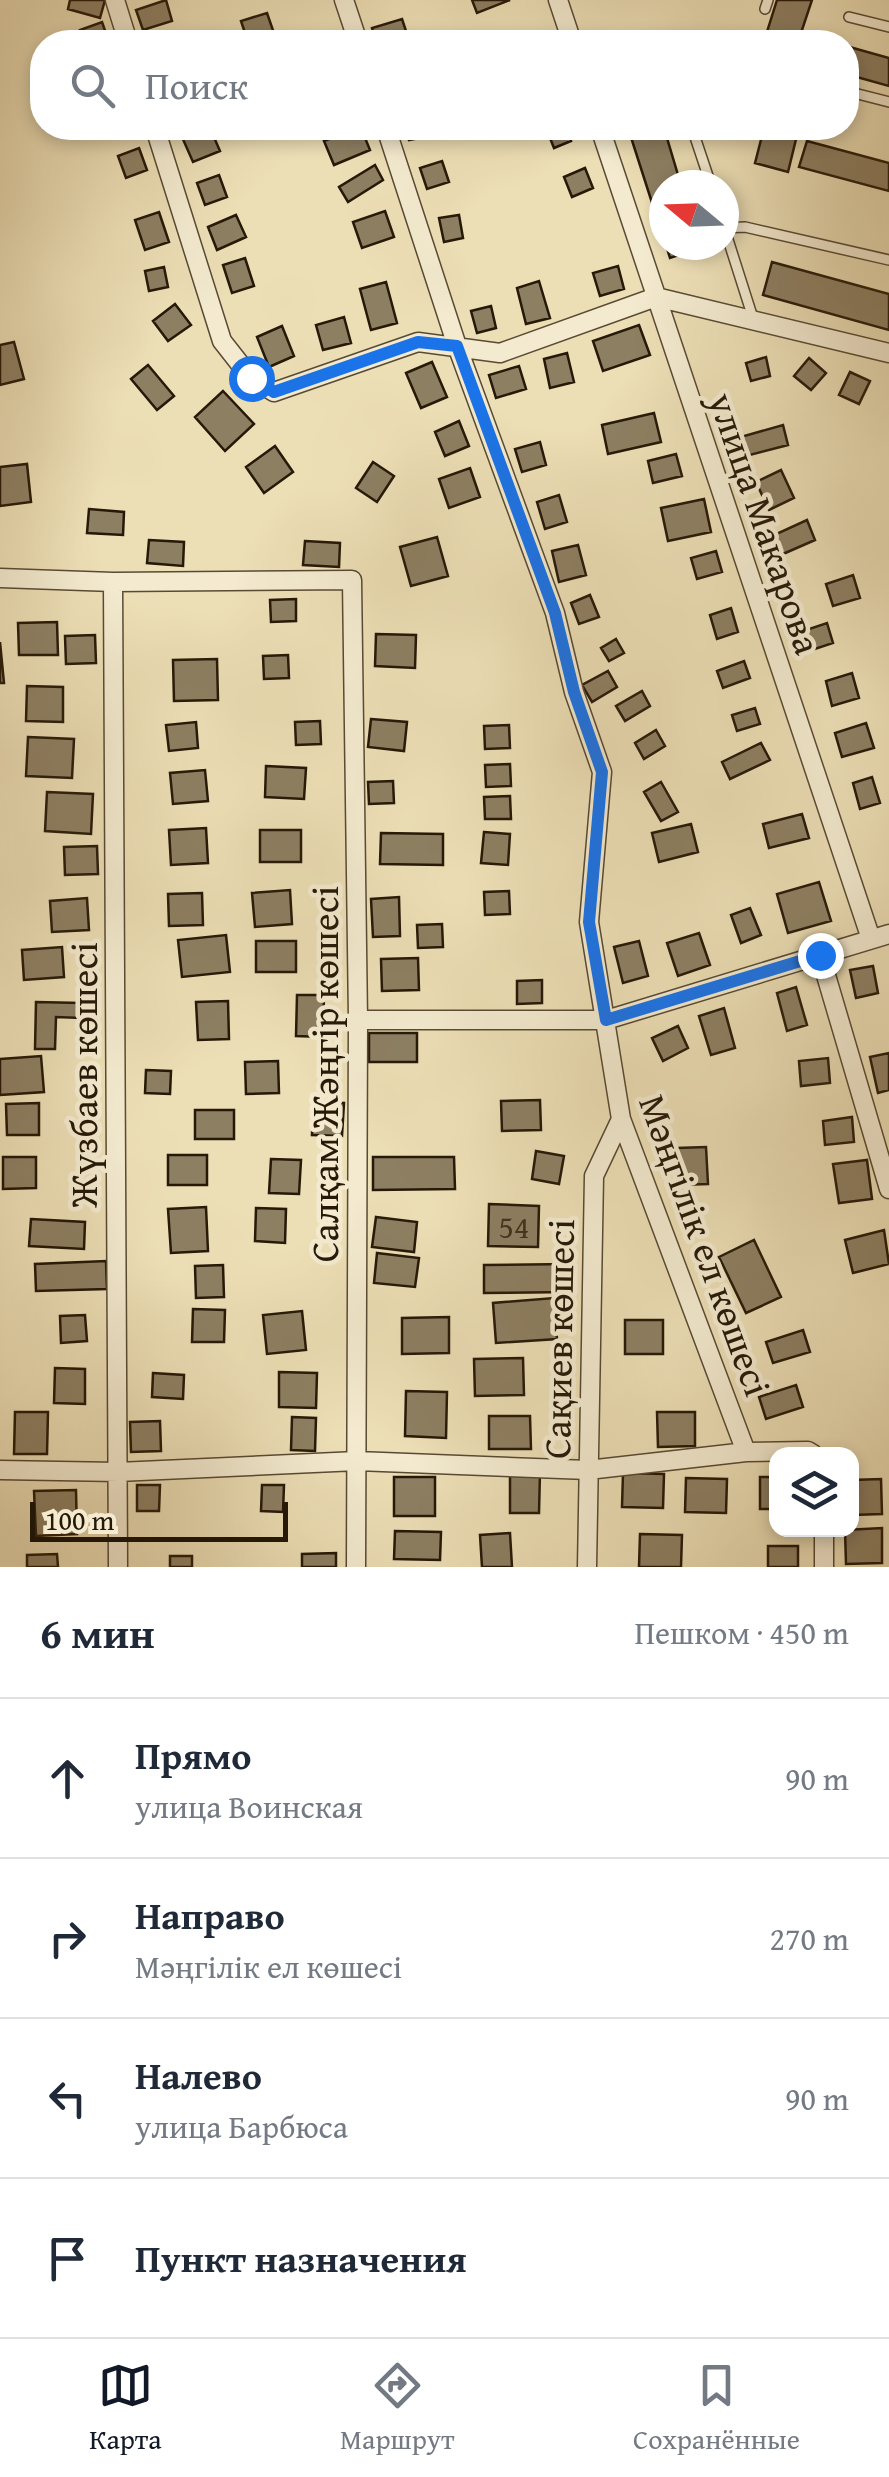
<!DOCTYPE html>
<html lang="ru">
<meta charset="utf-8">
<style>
:root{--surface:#fff;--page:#f6f6f7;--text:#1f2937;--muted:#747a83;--line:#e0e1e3;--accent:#111827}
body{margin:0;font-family:"Gentium Book Plus",serif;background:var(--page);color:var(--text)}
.controls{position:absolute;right:30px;bottom:30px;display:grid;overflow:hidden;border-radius:20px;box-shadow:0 5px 15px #0003}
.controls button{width:90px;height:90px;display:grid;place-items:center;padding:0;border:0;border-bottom:2px solid var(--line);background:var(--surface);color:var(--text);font:50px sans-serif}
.compass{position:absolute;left:649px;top:170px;width:90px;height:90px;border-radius:50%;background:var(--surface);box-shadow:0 5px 15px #0003;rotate:289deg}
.scale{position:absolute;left:30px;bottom:25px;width:258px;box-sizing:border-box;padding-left:10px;border:5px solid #261908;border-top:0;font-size:28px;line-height:35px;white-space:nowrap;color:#261908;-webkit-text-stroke:8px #f3eacf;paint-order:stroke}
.stop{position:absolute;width:30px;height:30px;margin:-22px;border:8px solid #1a73e8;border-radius:50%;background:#fff}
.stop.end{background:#1a73e8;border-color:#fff;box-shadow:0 2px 10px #0008}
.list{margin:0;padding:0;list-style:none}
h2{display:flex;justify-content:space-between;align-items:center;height:130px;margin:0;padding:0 40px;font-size:42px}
h2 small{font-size:32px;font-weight:400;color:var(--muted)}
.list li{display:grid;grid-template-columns:65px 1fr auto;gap:30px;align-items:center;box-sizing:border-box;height:160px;padding:0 40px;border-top:2px solid var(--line)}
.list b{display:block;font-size:38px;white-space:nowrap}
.list p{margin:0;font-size:32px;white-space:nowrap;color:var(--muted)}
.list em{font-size:32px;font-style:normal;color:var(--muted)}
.icon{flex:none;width:55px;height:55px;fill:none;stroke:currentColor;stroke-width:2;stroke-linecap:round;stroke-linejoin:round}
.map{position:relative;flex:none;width:889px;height:1567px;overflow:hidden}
.search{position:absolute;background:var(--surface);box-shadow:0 5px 15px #0003;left:30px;right:30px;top:30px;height:110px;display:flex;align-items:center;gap:25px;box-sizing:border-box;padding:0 35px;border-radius:40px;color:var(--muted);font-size:38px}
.sheet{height:770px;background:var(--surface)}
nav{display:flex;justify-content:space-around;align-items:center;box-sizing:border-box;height:140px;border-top:2px solid var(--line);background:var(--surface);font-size:28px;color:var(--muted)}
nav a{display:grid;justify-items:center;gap:5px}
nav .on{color:var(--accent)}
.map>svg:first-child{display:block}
</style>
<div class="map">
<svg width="889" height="1567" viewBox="0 0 889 1567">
<rect width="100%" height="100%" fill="#ecdeb5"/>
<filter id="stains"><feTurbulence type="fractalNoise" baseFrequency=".002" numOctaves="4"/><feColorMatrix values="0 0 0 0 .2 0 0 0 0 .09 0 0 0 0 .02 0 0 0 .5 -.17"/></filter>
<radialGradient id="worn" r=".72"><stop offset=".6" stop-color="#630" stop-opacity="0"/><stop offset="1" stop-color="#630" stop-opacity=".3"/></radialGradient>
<path fill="#8d7f62" stroke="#261908" stroke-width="2.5" d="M 70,0 L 105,0 L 100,18 L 68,9 Z
M 166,0 L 172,21 L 143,30 L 136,10 Z
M 472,0 L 510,0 L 477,13 Z
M 777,0 L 812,0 L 798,42 L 766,35 Z
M 267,13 L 277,42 L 248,42 L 241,21 Z
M 402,19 L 408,37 L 376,42 L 372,28 Z
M 102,22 L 109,42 L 84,42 L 80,30 Z
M 846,46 L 889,58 L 889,86 L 846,74 Z
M 204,128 L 210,128 L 220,151 L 193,162 L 182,137 Z
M 356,128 L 361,128 L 370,150 L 334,165 L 324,141 Z
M 406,128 L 428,128 L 430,136 L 409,140 Z
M 546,128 L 566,128 L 571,141 L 554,148 Z
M 628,128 L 664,128 L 681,185 L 664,185 L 664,240 Z
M 764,128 L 798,131 L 788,172 L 755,163 Z
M 807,141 L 889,163 L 889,191 L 799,167 Z
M 139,148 L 147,170 L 126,178 L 118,156 Z
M 442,161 L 449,182 L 427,189 L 420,168 Z
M 375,165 L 383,180 L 348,202 L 339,187 Z
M 585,168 L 593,188 L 572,197 L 564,177 Z
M 219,175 L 227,197 L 205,205 L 197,183 Z
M 385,211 L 394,237 L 362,248 L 353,222 Z
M 159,212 L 169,242 L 145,250 L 135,220 Z
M 236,215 L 246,237 L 217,250 L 208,227 Z
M 459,215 L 463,238 L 444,242 L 439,218 Z
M 666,245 L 700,245 L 700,248 L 670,258 Z
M 245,258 L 254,286 L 232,293 L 223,265 Z
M 772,262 L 889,294 L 889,330 L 763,295 Z
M 618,266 L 624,289 L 600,296 L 593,273 Z
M 164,267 L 168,287 L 149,291 L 145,271 Z
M 539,281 L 550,318 L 526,324 L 517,288 Z
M 386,282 L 397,323 L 371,330 L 360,289 Z
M 175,304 L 191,325 L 168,341 L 153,321 Z
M 491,306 L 496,328 L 477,333 L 471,311 Z
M 344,317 L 351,343 L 323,350 L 316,325 Z
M 639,325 L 650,355 L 603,371 L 593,341 Z
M 282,326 L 294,356 L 269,367 L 257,337 Z
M 14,342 L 24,379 L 0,385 L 0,345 Z
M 567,353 L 574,382 L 550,388 L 544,359 Z
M 766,357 L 770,376 L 751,381 L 746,363 Z
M 809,358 L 826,373 L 811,390 L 794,376 Z
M 432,362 L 447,397 L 421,408 L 406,373 Z
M 148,365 L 174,396 L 157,410 L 131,379 Z
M 519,366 L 526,389 L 496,398 L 489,375 Z
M 850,372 L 870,381 L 859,404 L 839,395 Z
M 223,391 L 254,424 L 225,451 L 195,417 Z
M 654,413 L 661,442 L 608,454 L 602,425 Z
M 459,421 L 469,446 L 445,456 L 435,432 Z
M 783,425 L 788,445 L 742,457 L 737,438 Z
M 540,442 L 546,465 L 522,472 L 515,449 Z
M 275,446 L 293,472 L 264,493 L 246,467 Z
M 676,454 L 682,476 L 653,483 L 648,461 Z
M 373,462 L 394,476 L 377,502 L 356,488 Z
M 27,464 L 31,502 L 0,506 L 0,467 Z
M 470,468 L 480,497 L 449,508 L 439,479 Z
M 781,470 L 794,498 L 769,510 L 756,482 Z
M 559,495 L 567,522 L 545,529 L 537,502 Z
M 704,499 L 711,532 L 668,541 L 661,508 Z
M 89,509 L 124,512 L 123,535 L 87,533 Z
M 807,520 L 815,540 L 783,554 L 774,535 Z
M 437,537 L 448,576 L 411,586 L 400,547 Z
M 149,540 L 184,542 L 183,566 L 147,563 Z
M 305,541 L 340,543 L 339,567 L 303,565 Z
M 578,545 L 586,575 L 559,582 L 552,551 Z
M 716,551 L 722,572 L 697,579 L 691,558 Z
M 853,575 L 860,598 L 833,606 L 826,584 Z
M 590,595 L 599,617 L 579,624 L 571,603 Z
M 296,599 L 296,621 L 271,622 L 270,600 Z
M 731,608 L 738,632 L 717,639 L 710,615 Z
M 57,622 L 58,655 L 19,655 L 18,623 Z
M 827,623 L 833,643 L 812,650 L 806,630 Z
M 376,634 L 416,635 L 415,668 L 375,666 Z
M 95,635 L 96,663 L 66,664 L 65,636 Z
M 616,639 L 624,653 L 609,661 L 601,648 Z
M 0,642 L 4,683 L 0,683 Z
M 288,655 L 289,678 L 264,679 L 263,656 Z
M 217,659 L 218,700 L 174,701 L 173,660 Z
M 744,661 L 750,678 L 723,688 L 717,671 Z
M 608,671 L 617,687 L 592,702 L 582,685 Z
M 852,673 L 859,698 L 832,706 L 826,681 Z
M 27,686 L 63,687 L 63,722 L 26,721 Z
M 642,691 L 650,706 L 625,721 L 616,706 Z
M 755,708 L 760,724 L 737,731 L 732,715 Z
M 371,719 L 407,722 L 404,751 L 368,747 Z
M 320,721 L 321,744 L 296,745 L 295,722 Z
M 196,722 L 198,748 L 169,751 L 166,725 Z
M 866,723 L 874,748 L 842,757 L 835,733 Z
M 509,725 L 510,748 L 485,749 L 484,726 Z
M 656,730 L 665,746 L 644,759 L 635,743 Z
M 28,737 L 74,739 L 72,778 L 26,776 Z
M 761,743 L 770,760 L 730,779 L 722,762 Z
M 510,764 L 511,786 L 486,787 L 485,765 Z
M 266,766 L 306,768 L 304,799 L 265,797 Z
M 205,770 L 208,801 L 173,804 L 170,773 Z
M 872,777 L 880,803 L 860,809 L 853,783 Z
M 393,781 L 394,803 L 369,804 L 368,782 Z
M 661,782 L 678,812 L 661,821 L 644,792 Z
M 47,792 L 93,794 L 91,834 L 45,831 Z
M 510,796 L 511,819 L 485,819 L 484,797 Z
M 802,814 L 809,838 L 769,848 L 763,824 Z
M 691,824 L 698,852 L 659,862 L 652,833 Z
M 206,828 L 208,863 L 171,865 L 169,830 Z
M 260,830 L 301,830 L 301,862 L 260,862 Z
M 484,832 L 510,834 L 508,865 L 481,863 Z
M 381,833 L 443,834 L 443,865 L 380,864 Z
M 97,846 L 98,874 L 65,875 L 64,847 Z
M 819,882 L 831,921 L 788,933 L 777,894 Z
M 290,890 L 292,924 L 255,927 L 252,893 Z
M 509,891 L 510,914 L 485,915 L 484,892 Z
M 202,893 L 203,925 L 169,926 L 168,894 Z
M 399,897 L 400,936 L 373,937 L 371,899 Z
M 87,898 L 89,930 L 52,932 L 50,901 Z
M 750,908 L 761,935 L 741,943 L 731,915 Z
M 442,924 L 443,947 L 418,948 L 417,925 Z
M 699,933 L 710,965 L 678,976 L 667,943 Z
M 226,935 L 230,972 L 182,977 L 178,940 Z
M 256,941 L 296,941 L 296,972 L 256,972 Z
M 639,941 L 648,976 L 623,983 L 614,947 Z
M 62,947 L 64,977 L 24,980 L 22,950 Z
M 418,958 L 419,990 L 382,991 L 381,959 Z
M 873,966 L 878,993 L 856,998 L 850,970 Z
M 542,980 L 542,1003 L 517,1004 L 517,981 Z
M 796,987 L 807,1025 L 787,1031 L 777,993 Z
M 297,995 L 324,995 L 323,1037 L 296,1036 Z
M 228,1001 L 229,1039 L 198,1040 L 196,1002 Z
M 36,1002 L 81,1003 L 81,1018 L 56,1017 L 55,1049 L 35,1049 Z
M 724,1008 L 735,1048 L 711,1055 L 699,1016 Z
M 678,1026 L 688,1048 L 663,1061 L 652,1038 Z
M 369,1033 L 417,1033 L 417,1062 L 369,1062 Z
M 889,1053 L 889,1090 L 878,1093 L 870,1057 Z
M 41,1056 L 44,1092 L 0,1095 L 0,1059 Z
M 828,1058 L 830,1083 L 801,1086 L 799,1061 Z
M 278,1061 L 279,1093 L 246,1094 L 245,1062 Z
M 146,1070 L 171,1071 L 170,1094 L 145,1093 Z
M 540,1100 L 541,1130 L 502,1131 L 501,1101 Z
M 313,1101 L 344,1103 L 342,1136 L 312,1135 Z
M 39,1103 L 39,1135 L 7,1135 L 6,1104 Z
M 195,1110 L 234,1110 L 234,1139 L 195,1139 Z
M 852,1117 L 854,1142 L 825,1145 L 823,1121 Z
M 706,1147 L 708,1184 L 679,1185 L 677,1148 Z
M 536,1151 L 564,1156 L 559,1184 L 532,1179 Z
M 168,1155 L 207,1155 L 207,1185 L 168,1185 Z
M 3,1157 L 36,1157 L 36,1188 L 3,1189 Z
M 373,1157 L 454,1157 L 455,1189 L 373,1190 Z
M 271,1159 L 301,1160 L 299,1194 L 269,1193 Z
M 867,1160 L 872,1199 L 839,1203 L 833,1164 Z
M 489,1204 L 539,1206 L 538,1247 L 488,1246 Z
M 206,1207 L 208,1251 L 171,1253 L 168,1209 Z
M 256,1208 L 286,1209 L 285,1243 L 255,1241 Z
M 376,1217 L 417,1222 L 414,1252 L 372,1247 Z
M 31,1219 L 85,1222 L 84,1249 L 29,1246 Z
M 884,1230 L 889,1264 L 853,1273 L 845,1240 Z
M 754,1240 L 781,1297 L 746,1313 L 719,1257 Z
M 377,1253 L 419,1258 L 415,1287 L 374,1283 Z
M 106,1261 L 107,1289 L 36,1291 L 35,1264 Z
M 570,1264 L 571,1292 L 484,1293 L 484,1265 Z
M 223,1265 L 224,1297 L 196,1298 L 195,1266 Z
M 554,1298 L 557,1339 L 496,1343 L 493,1303 Z
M 193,1309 L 225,1310 L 224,1342 L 192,1342 Z
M 302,1311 L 306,1350 L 267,1354 L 263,1315 Z
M 85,1315 L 87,1341 L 61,1343 L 60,1316 Z
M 449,1317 L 449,1353 L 402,1354 L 402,1318 Z
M 625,1320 L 663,1320 L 663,1354 L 625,1354 Z
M 803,1330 L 810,1352 L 773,1363 L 766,1342 Z
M 523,1358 L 524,1395 L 475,1396 L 474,1359 Z
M 55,1368 L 85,1369 L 85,1404 L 54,1403 Z
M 279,1372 L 317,1373 L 316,1408 L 279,1407 Z
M 153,1373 L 184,1375 L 183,1399 L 152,1397 Z
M 796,1385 L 803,1407 L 766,1419 L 759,1397 Z
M 406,1391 L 447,1392 L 446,1438 L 405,1436 Z
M 15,1412 L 48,1412 L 47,1454 L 14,1454 Z
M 657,1412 L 695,1412 L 695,1446 L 658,1447 Z
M 489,1416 L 530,1416 L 531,1449 L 489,1449 Z
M 292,1417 L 316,1418 L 315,1451 L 291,1450 Z
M 160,1421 L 161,1451 L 131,1452 L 130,1422 Z
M 510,1471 L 540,1472 L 539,1513 L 510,1513 Z
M 623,1473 L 664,1474 L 663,1508 L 622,1507 Z
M 394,1477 L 435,1477 L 435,1516 L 394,1516 Z
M 760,1477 L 776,1477 L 776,1509 L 760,1509 Z
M 686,1478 L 727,1479 L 726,1513 L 685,1512 Z
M 881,1479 L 882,1514 L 852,1515 L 852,1480 Z
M 137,1485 L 160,1485 L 159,1511 L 137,1511 Z
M 262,1485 L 284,1485 L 283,1512 L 261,1511 Z
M 76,1490 L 77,1534 L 36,1536 L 34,1491 Z
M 882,1528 L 882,1563 L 846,1564 L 845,1530 Z
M 395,1531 L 441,1532 L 440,1560 L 394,1559 Z
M 510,1533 L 512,1567 L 482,1567 L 480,1535 Z
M 640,1534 L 682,1535 L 681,1567 L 639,1567 Z
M 768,1546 L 798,1546 L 798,1567 L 768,1567 Z
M 336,1553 L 336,1567 L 302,1567 L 302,1554 Z
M 57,1554 L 58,1567 L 27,1567 L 27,1555 Z
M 170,1556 L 192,1556 L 192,1567 L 170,1567 Z"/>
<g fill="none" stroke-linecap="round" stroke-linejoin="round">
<defs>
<path id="service" d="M 765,9 L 768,0
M 849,17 L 889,27
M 570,37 L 669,42
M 846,91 L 889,102
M 692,128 L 711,185
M 724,227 L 753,318
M 724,228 L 745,227 L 889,260"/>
<path id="minor" d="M 115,0 L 128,42
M 344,0 L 358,42
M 558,0 L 572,42
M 155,128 L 222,341 L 251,378 L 274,392 L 418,342 L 500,353 L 656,297 L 889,353
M 386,128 L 457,346 L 555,613 L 574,692 L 602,772 L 589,922 L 621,1119 L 746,1452 L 808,1451 L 813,1454
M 600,128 L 871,939
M 0,578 L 113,582 L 352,580 L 358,1020 L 356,1567
M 113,582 L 118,1567
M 820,955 L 889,1189
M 358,1020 L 606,1020 L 889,934
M 0,1470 L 118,1472 L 357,1461 L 588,1470 L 746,1452
M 587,1567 L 594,1176 L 621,1119
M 824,1567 L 824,1530"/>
</defs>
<use href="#service" stroke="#584a33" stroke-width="12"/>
<use href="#minor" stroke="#584a33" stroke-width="21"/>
<use href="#service" stroke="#f3eacf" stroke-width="9"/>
<use href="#minor" stroke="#f3eacf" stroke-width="18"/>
</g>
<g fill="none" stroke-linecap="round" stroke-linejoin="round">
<path stroke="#1a73e8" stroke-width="12" d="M 251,378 L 274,392 L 418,342 L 457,346 L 555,613 L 574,692 L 602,772 L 589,922 L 606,1020 L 820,955"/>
</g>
<g text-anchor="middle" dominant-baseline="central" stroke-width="9" stroke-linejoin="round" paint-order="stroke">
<g font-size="32" fill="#40321e">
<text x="514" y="1226">54</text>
</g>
<g font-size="38" fill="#261908" stroke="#f3eacf">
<text transform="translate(766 523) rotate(71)">улица Макарова</text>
<text transform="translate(324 1074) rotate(-90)">Салқам Жәңгір көшесі</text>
<text transform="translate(83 1075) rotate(-90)">Жүзбаев көшесі</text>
<text transform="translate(706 1245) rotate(70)">Мәңгілік ел көшесі</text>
<text transform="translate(558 1339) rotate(-89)">Сақиев көшесі</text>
</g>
</g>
<rect width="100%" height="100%" filter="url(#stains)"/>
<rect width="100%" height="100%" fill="url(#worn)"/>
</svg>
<div class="controls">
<button><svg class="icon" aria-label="layers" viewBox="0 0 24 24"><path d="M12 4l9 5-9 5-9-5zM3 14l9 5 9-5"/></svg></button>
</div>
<svg class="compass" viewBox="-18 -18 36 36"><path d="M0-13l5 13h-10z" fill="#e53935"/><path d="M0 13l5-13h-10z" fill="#747a83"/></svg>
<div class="scale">100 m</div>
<div class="stop" style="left:251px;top:378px"></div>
<div class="stop end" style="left:820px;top:955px"></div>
<div class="search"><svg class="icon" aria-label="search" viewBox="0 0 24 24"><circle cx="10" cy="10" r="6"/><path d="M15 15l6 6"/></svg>Поиск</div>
</div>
<section class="sheet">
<h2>6 мин<small>Пешком · 450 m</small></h2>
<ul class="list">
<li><svg class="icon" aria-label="ahead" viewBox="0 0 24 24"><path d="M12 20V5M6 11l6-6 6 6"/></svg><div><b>Прямо</b><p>улица Воинская</p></div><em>90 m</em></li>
<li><svg class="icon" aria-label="right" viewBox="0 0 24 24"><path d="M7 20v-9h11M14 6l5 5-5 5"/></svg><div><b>Направо</b><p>Мәңгілік ел көшесі</p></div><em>270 m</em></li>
<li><svg class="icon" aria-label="left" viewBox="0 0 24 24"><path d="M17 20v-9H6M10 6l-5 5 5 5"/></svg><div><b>Налево</b><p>улица Барбюса</p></div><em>90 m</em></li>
<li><svg class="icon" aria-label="arrive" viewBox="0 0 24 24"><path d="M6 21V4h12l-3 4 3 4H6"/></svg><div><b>Пункт назначения</b></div></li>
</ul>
</section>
<nav>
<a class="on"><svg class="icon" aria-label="map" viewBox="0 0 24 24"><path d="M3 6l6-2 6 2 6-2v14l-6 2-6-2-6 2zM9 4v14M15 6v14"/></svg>Карта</a>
<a><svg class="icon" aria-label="directions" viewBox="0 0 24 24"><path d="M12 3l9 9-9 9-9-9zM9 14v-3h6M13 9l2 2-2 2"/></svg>Маршрут</a>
<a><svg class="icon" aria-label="saved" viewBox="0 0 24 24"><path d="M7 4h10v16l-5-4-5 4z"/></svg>Сохранённые</a>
</nav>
